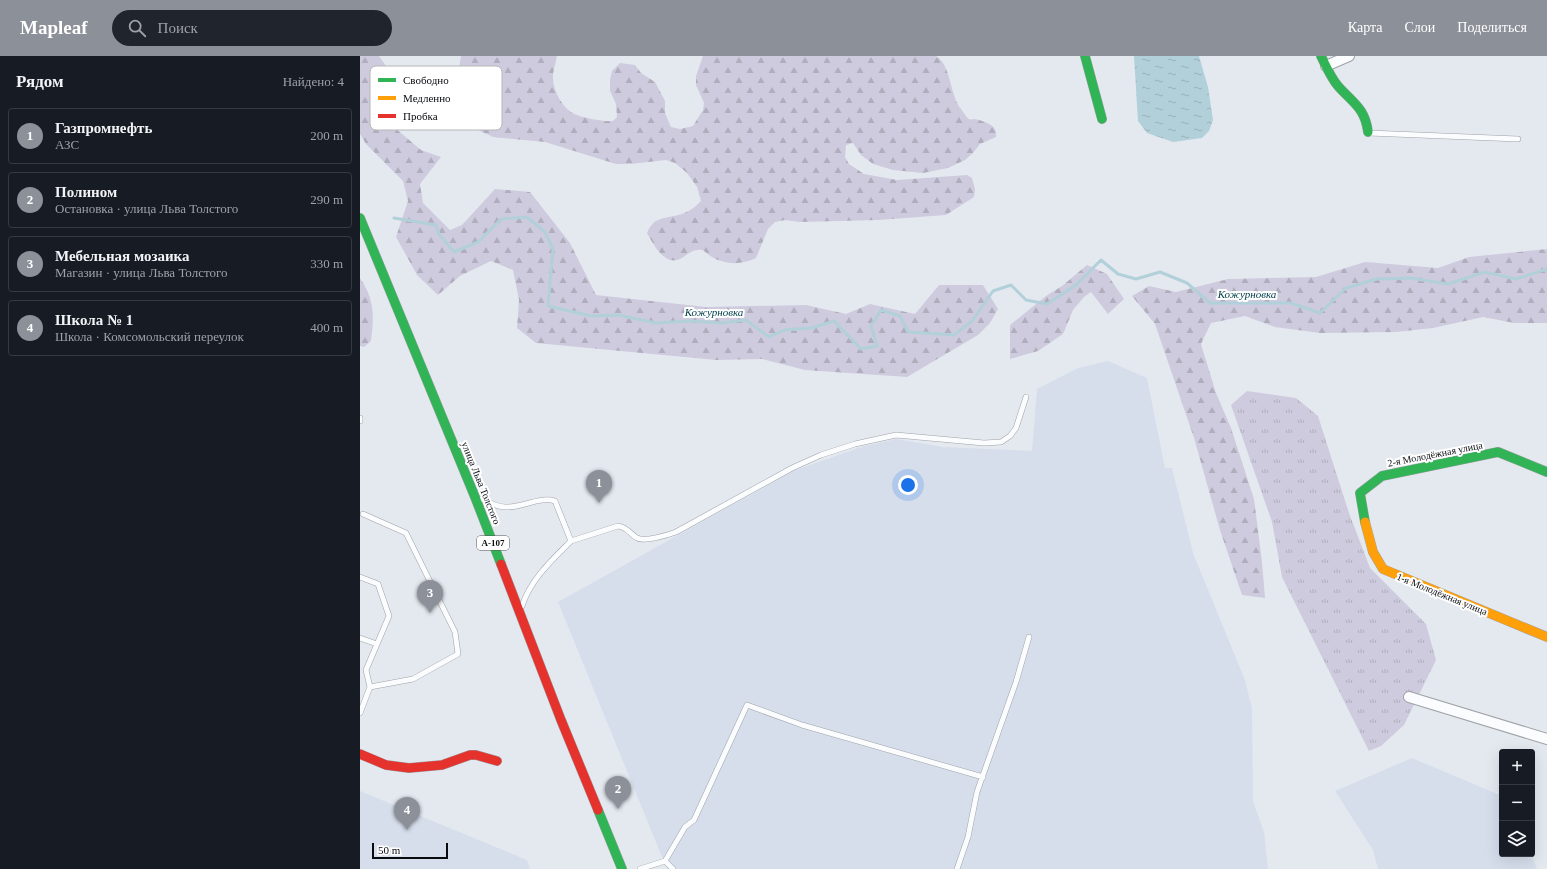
<!DOCTYPE html>
<html lang="ru">
<meta charset="utf-8">
<style>
:root{--surface:#171b24;--page:#20242c;--text:#f1f3f6;--muted:#9ea1a6;--line:#363941;--accent:#8c9099}
body{margin:0;font-family:Georgia,serif;background:var(--page);color:var(--text)}
.controls{position:absolute;right:12px;bottom:12px;display:grid;overflow:hidden;border-radius:4px;box-shadow:0 4px 16px #0002}
.controls button{width:36px;height:36px;display:grid;place-items:center;padding:0;border:0;border-bottom:1px solid var(--line);background:var(--surface);color:var(--text);font:20px sans-serif}
.scale{position:absolute;left:12px;bottom:10px;width:76px;box-sizing:border-box;padding-left:4px;border:2px solid #090b0f;border-top:0;font-size:11px;line-height:14px;white-space:nowrap;color:#090b0f;-webkit-text-stroke:3px #fff;paint-order:stroke}
.you{position:absolute;left:548px;top:429px;width:14px;height:14px;margin:-10px;border:3px solid #fff;border-radius:50%;background:#1a73e8;box-shadow:0 0 0 6px #1a73e833}
.badge{display:grid;place-items:center;width:26px;height:26px;border-radius:50%;background:var(--accent);color:#fff;font-size:13px;font-weight:700}
.pin{position:absolute;translate:-50% -33px;filter:drop-shadow(0 1px 2px #0008)}
.pin::after{content:'';position:absolute;top:21px;width:14px;height:12px;background:inherit;clip-path:polygon(0 0,100% 0,50% 100%)}
.list{margin:0;padding:0;list-style:none}
h2{display:flex;justify-content:space-between;align-items:center;height:52px;margin:0;padding:0 16px;font-size:17px}
h2 small{font-size:13px;font-weight:400;color:var(--muted)}
.list li{display:grid;grid-template-columns:26px 1fr auto;gap:12px;align-items:center;box-sizing:border-box;height:56px;margin:0 8px 8px;padding:0 8px;border:1px solid var(--line);border-radius:4px}
.list b{display:block;font-size:15px;white-space:nowrap}
.list p{margin:0;font-size:13px;white-space:nowrap;color:var(--muted)}
.list em{font-size:13px;font-style:normal;color:var(--muted)}
.icon{flex:none;width:22px;height:22px;fill:none;stroke:currentColor;stroke-width:2;stroke-linecap:round;stroke-linejoin:round}
.map{position:relative;flex:none;width:1187px;height:813px;overflow:hidden}
header{display:flex;align-items:center;gap:24px;box-sizing:border-box;height:56px;padding:0 20px;background:var(--accent);color:#fff}
header strong{font-size:19px}
nav{display:flex;gap:22px;margin-inline-start:auto;font-size:14px}
.search{width:280px;height:36px;background:var(--page);display:flex;align-items:center;gap:10px;box-sizing:border-box;padding:0 14px;border-radius:22px;color:var(--muted);font-size:15px}
main{display:flex}
aside{flex:1;background:var(--surface)}
.map>svg:first-child{display:block}
</style>
<header>
<strong>Mapleaf</strong>
<div class="search"><svg class="icon" aria-label="search" viewBox="0 0 24 24"><circle cx="10" cy="10" r="6"/><path d="M15 15l6 6"/></svg>Поиск</div>
<nav><a>Карта</a><a>Слои</a><a>Поделиться</a></nav>
</header>
<main>
<aside>
<h2>Рядом<small>Найдено: 4</small></h2>
<ul class="list">
<li><span class="badge">1</span><div><b>Газпромнефть</b><p>АЗС</p></div><em>200 m</em></li>
<li><span class="badge">2</span><div><b>Полином</b><p>Остановка · улица Льва Толстого</p></div><em>290 m</em></li>
<li><span class="badge">3</span><div><b>Мебельная мозаика</b><p>Магазин · улица Льва Толстого</p></div><em>330 m</em></li>
<li><span class="badge">4</span><div><b>Школа № 1</b><p>Школа · Комсомольский переулок</p></div><em>400 m</em></li>
</ul>
</aside>
<div class="map">
<svg width="1187" height="813" viewBox="0 0 1187 813">
<defs>
<pattern id="grass-tufts" width="24" height="20" patternUnits="userSpaceOnUse"><rect width="24" height="20" fill="#cfcbde"/><path d="M3 7l-1-3M5 7V3M7 7l1-3M15 17l-1-3M17 17v-4M19 17l1-3" fill="none" stroke="#b0adbd"/></pattern>
<pattern id="forest-firs" width="22" height="20" patternUnits="userSpaceOnUse"><rect width="22" height="20" fill="#cfcbde"/><path d="M5 1l3.5 6h-7zM16 11l3.5 6h-7z" fill="#b0adbd"/></pattern>
<pattern id="water-ripples" width="26" height="14" patternUnits="userSpaceOnUse"><rect width="26" height="14" fill="#b2d0d9"/><path d="M2 4q2-2 4 0t4 0M15 11q2-2 4 0t4 0" fill="none" stroke="#98b1b9"/></pattern>
</defs>
<rect width="100%" height="100%" fill="#e4e9f0"/>
<path fill="#d6deec" d="M 748,305 L 787,322 L 805,412 L 812,412 L 833,497 L 885,624 L 892,653 L 893,745 L 904,776 L 908,813 L 307,813 L 198,546 L 433,415 L 501,391 L 536,383 L 583,391 L 672,395 L 677,333 L 718,312 Z
M 1052,702 L 1142,740 L 1142,798 L 1171,798 L 1177,813 L 1018,813 L 1013,794 L 975,735 Z
M 0,735 L 167,804 L 170,813 L 0,813 Z"/>
<path fill="url(#grass-tufts)" d="M 887,335 L 936,342 L 958,360 L 989,457 L 1010,512 L 1066,568 L 1076,604 L 1044,669 L 1021,690 L 1009,695 L 922,521 L 912,466 L 871,349 Z"/>
<path fill="url(#forest-firs)" d="M 0,0 L 19,0 L 28,13 L 35,72 L 61,94 L 81,101 L 60,128 L 63,147 L 90,174 L 102,169 L 135,133 L 170,136 L 210,187 L 236,239 L 346,251 L 446,249 L 486,258 L 510,248 L 555,258 L 579,229 L 623,229 L 638,253 L 630,267 L 618,279 L 547,321 L 445,314 L 402,303 L 356,304 L 176,287 L 157,272 L 159,244 L 153,214 L 131,205 L 100,220 L 78,239 L 57,219 L 36,181 L 48,145 L 43,125 L 6,88 L 0,78 Z
M 101,0 L 197,0 C 196,6 194,12 193,18 C 192,32 200,48 211,56 C 217,61 244,66 253,65 L 257,61 L 256,48 L 250,35 L 250,24 L 252,15 L 260,7 L 275,9 L 281,17 L 295,26 L 305,45 L 305,57 L 311,71 L 320,73 L 333,70 L 343,54 L 344,47 L 336,29 L 336,20 L 343,0 L 576,0 C 592,10 589,38 601,53 C 603,55 606,61 609,63 C 611,64 613,63 615,63 C 626,66 638,69 636,81 L 620,88 L 613,97 L 605,104 L 588,112 L 563,117 L 533,114 L 513,108 L 501,99 L 493,87 L 486,89 L 485,101 L 489,108 L 504,118 L 537,124 L 607,119 L 612,122 L 615,133 L 614,141 L 586,159 L 518,164 L 439,166 L 425,164 L 415,166 L 408,173 L 396,202 C 382,209 365,209 352,201 C 348,199 345,195 342,194 C 334,193 328,198 322,202 C 305,212 294,189 287,177 C 294,159 307,163 322,158 C 330,155 335,151 341,145 L 337,131 L 327,117 L 315,107 L 306,104 L 270,108 L 256,108 L 185,86 L 133,81 L 103,67 L 96,59 L 94,43 Z
M 1187,193 L 1187,267 L 1154,267 L 1123,261 L 1073,272 L 1036,276 L 960,277 L 915,271 L 885,260 L 851,267 L 841,288 L 856,337 L 871,372 L 894,443 L 902,506 L 905,542 L 882,539 L 860,474 L 834,382 L 795,268 L 772,240 L 789,230 L 816,236 L 868,223 L 956,221 L 1005,206 L 1078,212 L 1109,201 Z
M 727,209 L 747,218 L 764,243 L 748,258 L 731,236 L 724,241 L 713,254 L 703,278 L 678,295 L 650,303 L 650,269 L 686,240 L 702,230 Z
M 0,222 C 15,244 14,260 11,285 L 4,291 L 0,290 Z"/>
<path fill="url(#water-ripples)" d="M 774,0 L 839,0 L 848,31 L 853,64 L 849,75 L 842,82 L 813,86 L 787,77 L 778,65 Z"/>
<g fill="none" stroke-linecap="round" stroke-linejoin="round">
<path stroke="#b2d0d9" stroke-width="3" d="M 34,162 L 76,169 L 79,178 L 94,196 L 118,186 L 141,163 L 167,161 L 185,176 L 193,193 L 188,250 L 231,260 L 258,259 L 296,267 L 330,265 L 361,267 L 386,264 L 409,281 L 424,274 L 452,272 L 474,265 L 501,293 L 517,290 L 511,270 L 521,254 L 540,260 L 548,276 L 594,279 L 612,265 L 633,235 L 651,229 L 666,244 L 687,248 L 716,229 L 741,204 L 758,218 L 776,223 L 800,216 L 827,227 L 850,247 L 931,247 L 960,257 L 986,232 L 1017,223 L 1051,222 L 1088,228 L 1125,216 L 1156,223 L 1187,213"/>
<defs>
<path id="lane" d="M 1009,77 L 1158,83
M 0,362 L 0,365
M 121,443 C 129,446 137,451 145,451 C 162,452 180,440 195,445 L 211,485 C 191,505 171,523 162,550
M 3,458 L 46,477 L 95,576 L 98,598 L 53,623 L 10,631
M 211,485 L 258,470 C 267,471 270,478 277,482 C 285,486 308,479 316,476 L 432,412 L 461,399 L 495,388 L 536,379 L 624,387 L 641,386 L 650,380 L 656,372 L 666,341
M 0,521 L 18,528 L 29,560 L 6,614 L 10,631 L 0,657
M 0,582 L 17,588
M 305,805 L 325,771 L 334,764 L 387,649 L 442,669 L 623,721
M 280,813 L 305,805 L 313,813
M 597,813 L 608,781 L 617,736 L 656,626 L 669,581"/>
<path id="street" d="M 966,10 L 989,0
M 1049,641 L 1187,683"/>
<path id="fast" d="M 725,0 L 742,63
M 961,0 C 966,10 971,22 978,30 C 993,47 1005,52 1008,76
M 0,162 L 115,441 L 141,508
M 1005,466 L 1000,437 L 1022,420 L 1138,396 L 1187,416
M 238,754 L 262,813"/>
<path id="slow" d="M 1005,466 L 1013,496 L 1023,513 L 1187,581"/>
<path id="jam" d="M 141,508 L 201,664 L 238,754
M 0,698 L 26,709 L 49,712 L 82,709 L 110,699 L 116,699 L 137,705"/>
</defs>
<use href="#lane" stroke="#9fa3a7" stroke-width="6"/>
<use href="#street" stroke="#9fa3a7" stroke-width="12"/>
<use href="#fast" stroke="#9fa3a7" stroke-width="10"/>
<use href="#slow" stroke="#9fa3a7" stroke-width="10"/>
<use href="#jam" stroke="#9fa3a7" stroke-width="10"/>
<use href="#lane" stroke="#fbfcfd" stroke-width="5"/>
<use href="#street" stroke="#fbfcfd" stroke-width="10"/>
<use href="#fast" stroke="#30b455" stroke-width="9"/>
<use href="#slow" stroke="#ff9f0a" stroke-width="9"/>
<use href="#jam" stroke="#e5322d" stroke-width="9"/>
</g>
<g text-anchor="middle" dominant-baseline="central" stroke-width="4" stroke-linejoin="round" paint-order="stroke">
<rect fill="#fff" stroke="#535457" stroke-width="1" x="117" y="480" width="32" height="14" rx="3"/>
<g font-size="9" font-weight="bold" fill="#090b0f">
<text x="133" y="487">А-107</text>
</g>
<g font-size="10" fill="#090b0f" stroke="#fff">
<text transform="translate(1075 398) rotate(-11)">2-я Молодёжная улица</text>
<text transform="translate(121 427) rotate(68)">улица Льва Толстого</text>
<text transform="translate(1082 538) rotate(22)">1-я Молодёжная улица</text>
</g>
<g font-size="11" font-style="italic" fill="#00404c" stroke="#fff">
<text x="887" y="238">Кожурновка</text>
<text x="354" y="256">Кожурновка</text>
</g>
</g>
<rect x="10" y="10" width="132" height="64" rx="6" fill="#fff" stroke="#b5b6b7" stroke-width="1"/>
<rect x="18" y="22" width="18" height="4" fill="#30b455"/>
<rect x="18" y="40" width="18" height="4" fill="#ff9f0a"/>
<rect x="18" y="58" width="18" height="4" fill="#e5322d"/>
<g font-size="11" fill="#090b0f">
<text x="43" y="28">Свободно</text>
<text x="43" y="46">Медленно</text>
<text x="43" y="64">Пробка</text>
</g>
</svg>
<div class="controls">
<button>+</button>
<button>−</button>
<button><svg class="icon" aria-label="layers" viewBox="0 0 24 24"><path d="M12 4l9 5-9 5-9-5zM3 14l9 5 9-5"/></svg></button>
</div>
<div class="scale">50 m</div>
<div class="you"></div>
<div class="pin badge" style="left:239px;top:447px">1</div>
<div class="pin badge" style="left:258px;top:753px">2</div>
<div class="pin badge" style="left:70px;top:557px">3</div>
<div class="pin badge" style="left:47px;top:774px">4</div>
</div>
</main>
